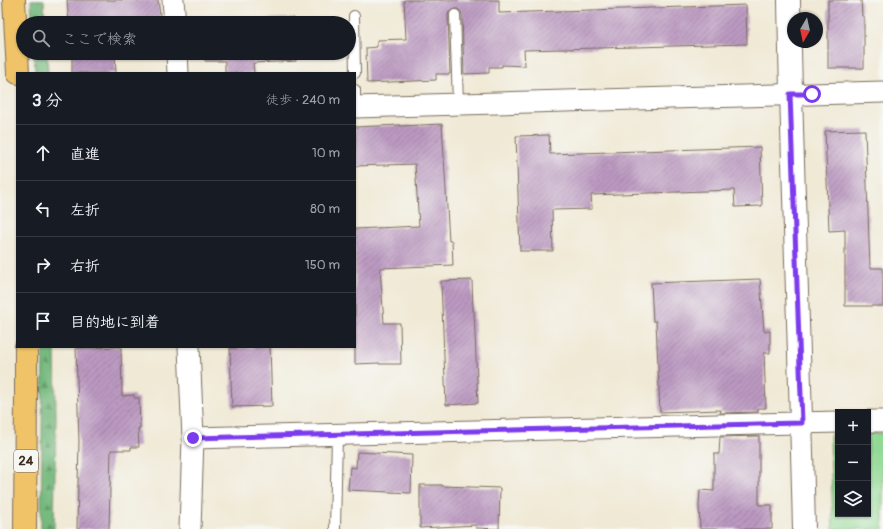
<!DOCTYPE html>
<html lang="ja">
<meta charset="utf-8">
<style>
:root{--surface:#171b24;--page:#20242c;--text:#f1f3f6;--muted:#9ea1a6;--line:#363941}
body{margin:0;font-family:Pangolin,"Klee One",sans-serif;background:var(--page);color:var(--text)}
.controls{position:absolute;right:12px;bottom:12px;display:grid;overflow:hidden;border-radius:0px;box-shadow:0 1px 3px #0004}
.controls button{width:36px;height:36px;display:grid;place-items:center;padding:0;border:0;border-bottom:1px solid var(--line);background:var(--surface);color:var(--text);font:20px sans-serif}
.compass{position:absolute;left:787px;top:12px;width:36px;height:36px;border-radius:50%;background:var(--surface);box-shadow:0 1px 3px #0004;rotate:189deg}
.stop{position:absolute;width:12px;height:12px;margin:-9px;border:3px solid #7c3aed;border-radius:50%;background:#fff}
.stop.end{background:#7c3aed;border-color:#fff;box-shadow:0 1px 4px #0008}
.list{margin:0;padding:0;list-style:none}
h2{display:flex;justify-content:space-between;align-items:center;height:52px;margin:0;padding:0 16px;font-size:17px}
h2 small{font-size:13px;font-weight:400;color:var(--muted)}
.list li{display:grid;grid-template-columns:26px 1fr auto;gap:12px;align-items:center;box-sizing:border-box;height:56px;padding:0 16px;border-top:1px solid var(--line)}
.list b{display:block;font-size:15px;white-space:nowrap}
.list em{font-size:13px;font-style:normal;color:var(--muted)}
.icon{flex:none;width:22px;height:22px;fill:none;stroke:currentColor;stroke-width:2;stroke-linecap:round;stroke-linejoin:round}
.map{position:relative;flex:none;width:883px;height:529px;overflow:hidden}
.search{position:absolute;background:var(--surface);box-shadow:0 1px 3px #0004;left:16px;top:16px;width:340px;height:44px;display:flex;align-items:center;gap:10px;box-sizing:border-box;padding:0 14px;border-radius:22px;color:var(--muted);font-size:15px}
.panel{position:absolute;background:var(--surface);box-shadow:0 1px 3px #0004;left:16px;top:72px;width:340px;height:276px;border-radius:0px}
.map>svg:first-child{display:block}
</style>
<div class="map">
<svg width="883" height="529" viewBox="0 0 883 529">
<defs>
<pattern id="forest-firs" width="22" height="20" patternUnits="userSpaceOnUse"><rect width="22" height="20" fill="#74b97e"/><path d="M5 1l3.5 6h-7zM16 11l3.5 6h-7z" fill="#609767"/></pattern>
<pattern id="building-hatch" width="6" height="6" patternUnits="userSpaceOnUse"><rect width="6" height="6" fill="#bb99c1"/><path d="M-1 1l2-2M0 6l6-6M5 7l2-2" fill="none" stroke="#997d9c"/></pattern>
</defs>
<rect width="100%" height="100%" fill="#f6f6f2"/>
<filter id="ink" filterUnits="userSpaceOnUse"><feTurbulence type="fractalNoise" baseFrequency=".025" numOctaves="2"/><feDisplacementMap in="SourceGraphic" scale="8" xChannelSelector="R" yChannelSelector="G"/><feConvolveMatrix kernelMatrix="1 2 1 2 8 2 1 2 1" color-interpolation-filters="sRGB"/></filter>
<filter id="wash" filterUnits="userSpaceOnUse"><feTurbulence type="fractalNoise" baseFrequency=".012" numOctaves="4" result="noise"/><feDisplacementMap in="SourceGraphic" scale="16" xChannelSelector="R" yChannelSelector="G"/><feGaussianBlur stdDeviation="0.9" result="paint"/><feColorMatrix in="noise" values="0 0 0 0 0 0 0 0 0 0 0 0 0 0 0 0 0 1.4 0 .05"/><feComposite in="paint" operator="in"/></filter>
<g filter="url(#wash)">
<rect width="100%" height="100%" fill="#f0e9d5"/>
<path fill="#91d994" stroke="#668259" d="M 883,433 L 883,529 L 833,529 L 830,435 L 838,435 L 838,514 L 868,514 L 868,434 Z"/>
<path fill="url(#forest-firs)" stroke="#58724e" d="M 31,0 L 44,0 L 45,23 L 32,23 Z
M 34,53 L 47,53 L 48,73 L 35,73 Z
M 43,347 L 55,347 L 56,417 L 54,529 L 41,529 Z"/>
<g id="blocks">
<path fill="url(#building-hatch)" d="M 67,0 L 158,0 L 161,23 L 69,23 Z
M 404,0 L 499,0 L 499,13 L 746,5 L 747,44 L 524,50 L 525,66 L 502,65 L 502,67 L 489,67 L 489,73 L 464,74 L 462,15 L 461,12 L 458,9 L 454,9 L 449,12 L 448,15 L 450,74 L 436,74 L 436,80 L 367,83 L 366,48 L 377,47 L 377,40 L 406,39 Z
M 828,0 L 861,0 L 862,16 L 864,16 L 864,68 L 828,68 Z
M 294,18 L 295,23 L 204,23 L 204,21 Z
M 72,53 L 115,53 L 116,73 L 72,73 Z
M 205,53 L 296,53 L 296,61 L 253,63 L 254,73 L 225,73 L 225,61 L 205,61 Z
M 442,124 L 449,241 L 452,241 L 453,265 L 380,268 L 384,323 L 400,323 L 401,364 L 379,364 L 379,363 L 355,364 L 355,229 L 419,226 L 415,164 L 355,166 L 355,127 L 400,125 L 400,126 Z
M 865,130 L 870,268 L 883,268 L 883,306 L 845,306 L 845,230 L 829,231 L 825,131 Z
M 549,135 L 550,154 L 760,147 L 762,206 L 735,207 L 734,190 L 591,195 L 592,209 L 552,210 L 553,251 L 520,251 L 516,136 Z
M 760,279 L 764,331 L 770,331 L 770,353 L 764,353 L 766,408 L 758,408 L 758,412 L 720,413 L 721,410 L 660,412 L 656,321 L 653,321 L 651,283 Z
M 472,280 L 473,311 L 474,311 L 478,403 L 446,405 L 441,281 Z
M 121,347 L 122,396 L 134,395 L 134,398 L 139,398 L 140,428 L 138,428 L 139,447 L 131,447 L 131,450 L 111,450 L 109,529 L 77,529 L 79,441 L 76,348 Z
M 270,347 L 272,406 L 232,407 L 230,348 Z
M 759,436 L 759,505 L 772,505 L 772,529 L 700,529 L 699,505 L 700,490 L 714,491 L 714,454 L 719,454 L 720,437 Z
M 357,452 L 412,455 L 411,493 L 348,490 L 350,467 L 356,468 Z
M 420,485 L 442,485 L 442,486 L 500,488 L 499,529 L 476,528 L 477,525 L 420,528 Z"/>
</g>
</g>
<g filter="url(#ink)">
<use href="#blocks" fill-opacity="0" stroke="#7a6d5e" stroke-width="1"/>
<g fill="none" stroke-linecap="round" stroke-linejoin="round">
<defs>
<path id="service" d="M 455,15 L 458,103
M 354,16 L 355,73
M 355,90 L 355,107
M 335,529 L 337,435"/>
<path id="minor" d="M 173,0 L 175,23
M 177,53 L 178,73
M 355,107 L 883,92
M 189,347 L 193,438 L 190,529
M 868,421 L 883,421
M 193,438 L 838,422"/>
<path id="tertiary" d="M 789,0 C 792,176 800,353 804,529"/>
<path id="primary" d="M 14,0 L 18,73
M 25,529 L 26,393 L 26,347"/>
</defs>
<use href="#service" stroke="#7a6d5e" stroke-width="12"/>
<use href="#minor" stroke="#7a6d5e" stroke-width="23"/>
<use href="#tertiary" stroke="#7a6d5e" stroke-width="24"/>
<use href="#primary" stroke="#7a6d5e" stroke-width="24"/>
<use href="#service" stroke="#fff" stroke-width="10"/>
<use href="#minor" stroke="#fff" stroke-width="21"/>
<use href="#tertiary" stroke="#fff" stroke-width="22"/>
<use href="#primary" stroke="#f0c369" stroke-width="22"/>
</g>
</g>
<g fill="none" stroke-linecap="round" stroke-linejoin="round" filter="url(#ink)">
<path stroke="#7c3aed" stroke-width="5" d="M 193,438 L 802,423 L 790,94 L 812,94"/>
</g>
<g text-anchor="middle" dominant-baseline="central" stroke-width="3" stroke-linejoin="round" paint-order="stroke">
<rect fill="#f6f6f2" stroke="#73675e" stroke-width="1" x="14" y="450" width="24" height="22" rx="3"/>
<g font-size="13" font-weight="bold" fill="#3b2a1e">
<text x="26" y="461">24</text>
</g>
</g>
</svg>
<div class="controls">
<button>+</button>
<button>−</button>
<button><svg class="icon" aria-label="layers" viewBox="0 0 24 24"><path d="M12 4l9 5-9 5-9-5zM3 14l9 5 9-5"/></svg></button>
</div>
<svg class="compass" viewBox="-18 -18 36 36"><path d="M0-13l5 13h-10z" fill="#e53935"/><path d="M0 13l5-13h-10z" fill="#9ea1a6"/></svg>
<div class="stop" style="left:812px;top:94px"></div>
<div class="stop end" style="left:193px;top:438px"></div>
<div class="search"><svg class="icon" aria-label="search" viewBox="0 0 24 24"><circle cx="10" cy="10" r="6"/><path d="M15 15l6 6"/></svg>ここで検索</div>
<section class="panel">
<h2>3 分<small>徒歩 · 240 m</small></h2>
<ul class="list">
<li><svg class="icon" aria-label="ahead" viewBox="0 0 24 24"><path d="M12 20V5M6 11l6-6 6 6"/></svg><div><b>直進</b></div><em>10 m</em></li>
<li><svg class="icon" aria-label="left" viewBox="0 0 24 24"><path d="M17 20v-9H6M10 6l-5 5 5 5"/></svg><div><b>左折</b></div><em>80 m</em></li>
<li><svg class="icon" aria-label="right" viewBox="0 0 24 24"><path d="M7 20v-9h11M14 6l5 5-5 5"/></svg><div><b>右折</b></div><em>150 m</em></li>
<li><svg class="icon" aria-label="arrive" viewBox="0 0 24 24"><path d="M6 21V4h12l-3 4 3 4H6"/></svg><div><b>目的地に到着</b></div></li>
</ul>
</section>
</div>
